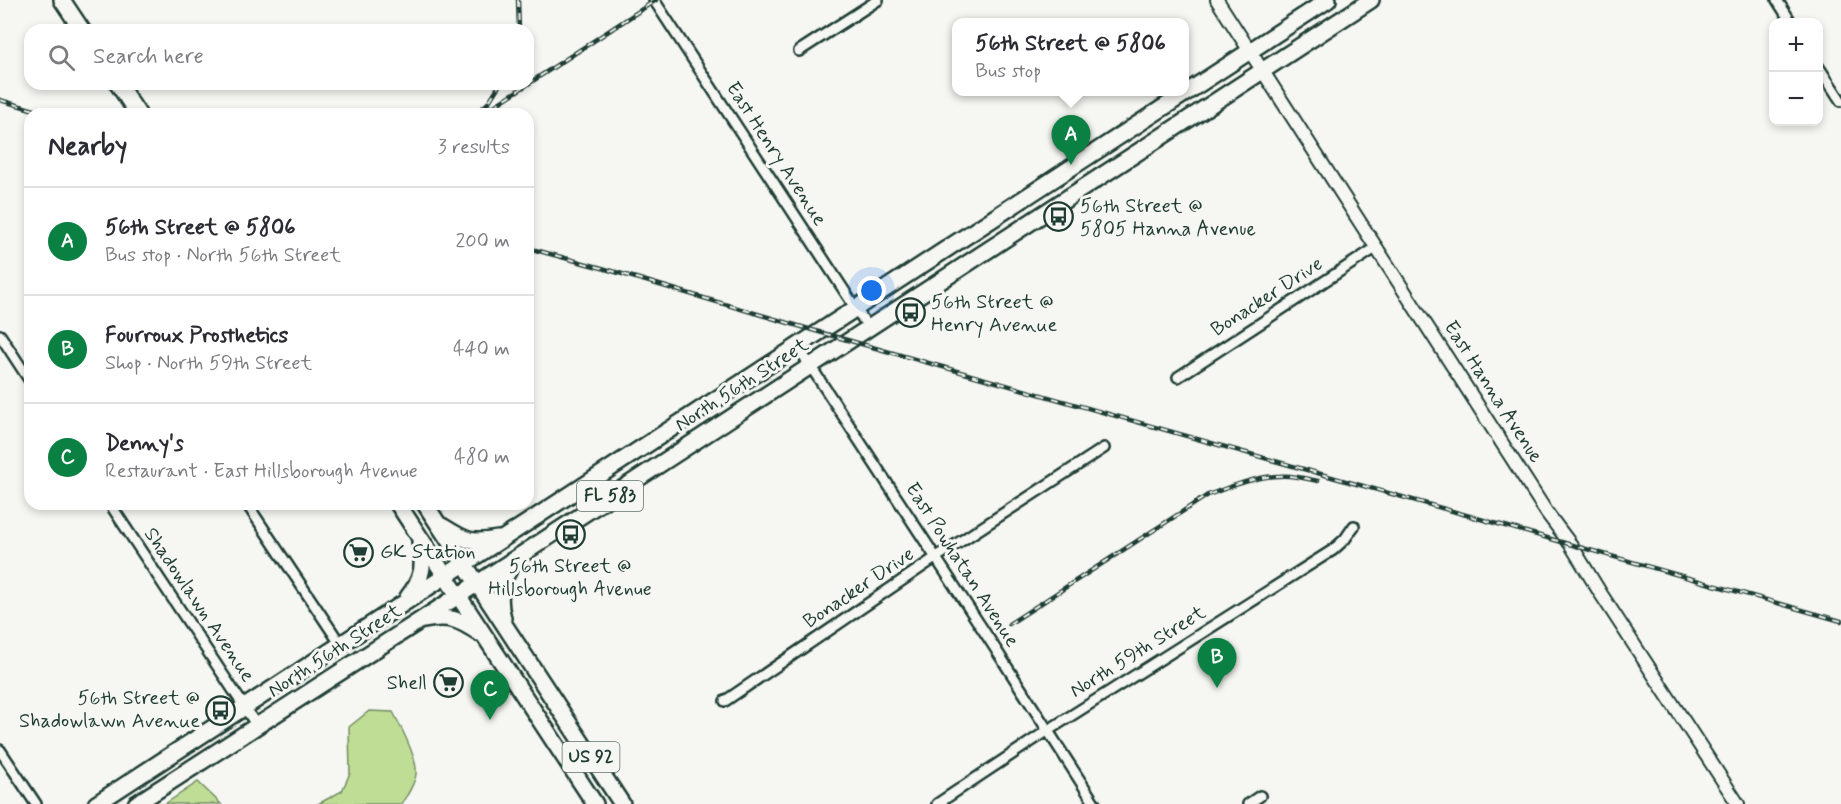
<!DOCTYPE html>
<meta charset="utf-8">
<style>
:root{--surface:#fff;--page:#f2f2f3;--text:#2b2b33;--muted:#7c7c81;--line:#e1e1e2;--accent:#0b8043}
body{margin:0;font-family:Mynerve,sans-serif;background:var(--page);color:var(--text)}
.controls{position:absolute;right:18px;top:18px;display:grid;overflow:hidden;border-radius:12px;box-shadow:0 3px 9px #0003}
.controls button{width:54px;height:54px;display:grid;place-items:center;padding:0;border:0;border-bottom:2px solid var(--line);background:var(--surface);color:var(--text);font:30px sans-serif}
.you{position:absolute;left:872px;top:291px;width:21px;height:21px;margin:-15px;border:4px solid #fff;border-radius:50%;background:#1a73e8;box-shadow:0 0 0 9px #1a73e833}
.badge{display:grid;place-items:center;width:39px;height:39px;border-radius:50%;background:var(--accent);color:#fff;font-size:20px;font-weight:700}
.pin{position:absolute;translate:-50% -50px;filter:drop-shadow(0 2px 3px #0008)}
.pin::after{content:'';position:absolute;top:32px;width:21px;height:18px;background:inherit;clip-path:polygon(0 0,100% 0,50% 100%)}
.popup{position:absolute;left:952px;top:18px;width:237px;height:78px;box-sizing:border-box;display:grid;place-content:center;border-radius:12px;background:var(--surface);filter:drop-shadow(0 2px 4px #0005);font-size:20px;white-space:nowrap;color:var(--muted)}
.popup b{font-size:22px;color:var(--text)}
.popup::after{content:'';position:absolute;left:50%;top:100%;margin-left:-12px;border:12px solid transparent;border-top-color:var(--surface)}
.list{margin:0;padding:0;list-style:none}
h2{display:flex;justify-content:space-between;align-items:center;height:78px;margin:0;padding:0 24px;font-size:26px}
h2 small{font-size:20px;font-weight:400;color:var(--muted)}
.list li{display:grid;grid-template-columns:39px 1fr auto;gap:18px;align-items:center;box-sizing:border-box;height:108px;padding:0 24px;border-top:2px solid var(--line)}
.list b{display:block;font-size:22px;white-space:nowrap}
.list p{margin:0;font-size:20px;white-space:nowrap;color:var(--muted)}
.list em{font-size:20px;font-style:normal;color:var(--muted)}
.icon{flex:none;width:33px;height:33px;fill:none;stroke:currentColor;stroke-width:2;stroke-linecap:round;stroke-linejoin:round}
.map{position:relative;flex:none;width:1841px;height:804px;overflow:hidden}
.search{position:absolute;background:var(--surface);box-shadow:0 3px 9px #0003;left:24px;top:24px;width:510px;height:66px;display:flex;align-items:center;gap:15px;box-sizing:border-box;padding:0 21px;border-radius:18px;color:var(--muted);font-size:22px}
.panel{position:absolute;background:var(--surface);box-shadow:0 3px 9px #0003;left:24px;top:108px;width:510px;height:402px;border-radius:18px}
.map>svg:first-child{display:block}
</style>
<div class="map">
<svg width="1841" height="804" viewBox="0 0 1841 804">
<rect width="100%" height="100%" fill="#f6f6f2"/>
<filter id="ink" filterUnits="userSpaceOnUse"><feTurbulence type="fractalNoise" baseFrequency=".0167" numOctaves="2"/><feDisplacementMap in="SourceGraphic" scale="12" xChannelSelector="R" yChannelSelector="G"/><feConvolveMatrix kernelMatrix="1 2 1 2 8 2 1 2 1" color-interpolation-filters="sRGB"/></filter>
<g filter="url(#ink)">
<path fill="#c0dd95" stroke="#708d64" stroke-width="1.5" d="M 369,711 L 393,712 C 400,725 418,760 416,774 C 415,783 406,798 401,804 L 318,804 L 342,791 L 350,773 L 349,727 Z
M 198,782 L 221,804 L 165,804 Z"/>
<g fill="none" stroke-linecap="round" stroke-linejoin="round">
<defs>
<path id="minor" d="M 654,0 L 868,327
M 1777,0 L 1791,22
M 799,51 L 878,0
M 1818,66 L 1841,101
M 0,335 L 30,381
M 798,347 L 991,642 L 1095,804
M 1178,377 L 1377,247
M 110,504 L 257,726
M 247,504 L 341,645
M 725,701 L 935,558 L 1104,448
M 0,750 L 36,804
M 937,804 L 1047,731 L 1333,550 L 1345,539 L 1354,526
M 1248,804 L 1260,796"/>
<path id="tertiary" d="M 1217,0 L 1547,513 L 1571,545 L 1601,594 L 1738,804"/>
<path id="primary" d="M 62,0 L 82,30
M 118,84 L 138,114
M 398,504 L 595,804
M 425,504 L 622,804
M 442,526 C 466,541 470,544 498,539
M 408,597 C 424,577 424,565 420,541
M 503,618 C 497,597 501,580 514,562
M 424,620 C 448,615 459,619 479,633
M 96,804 L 1328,0
M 136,804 L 458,596 L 1371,0"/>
</defs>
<use href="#minor" stroke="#1f3d34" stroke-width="14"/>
<use href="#tertiary" stroke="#1f3d34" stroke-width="16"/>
<use href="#primary" stroke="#1f3d34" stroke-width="20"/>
<use href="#minor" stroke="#f6f6f2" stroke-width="9"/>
<use href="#tertiary" stroke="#f6f6f2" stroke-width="12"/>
<use href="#primary" stroke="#f6f6f2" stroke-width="15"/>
<defs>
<path id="rail" d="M 518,0 L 519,30
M 528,84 L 656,0
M 0,100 L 48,114
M 480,110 L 488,103 L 500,84
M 482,114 L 528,84
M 528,248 L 602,268 L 819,332 L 1841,621
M 1009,624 L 1208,495 C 1234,485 1262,474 1290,476 C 1300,477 1309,479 1318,481"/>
</defs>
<use href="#rail" stroke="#1f3d34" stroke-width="4.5"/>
<use href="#rail" stroke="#f6f6f2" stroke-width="2" stroke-dasharray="7" stroke-linecap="butt"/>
</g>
</g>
<defs>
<symbol id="bus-ring" viewBox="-11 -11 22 22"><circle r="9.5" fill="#f6f6f2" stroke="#1f3d34" stroke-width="1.5"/><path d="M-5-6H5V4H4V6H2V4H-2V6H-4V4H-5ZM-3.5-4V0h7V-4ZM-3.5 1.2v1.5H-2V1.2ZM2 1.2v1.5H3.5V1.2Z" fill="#1f3d34"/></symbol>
<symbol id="supermarket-ring" viewBox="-11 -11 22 22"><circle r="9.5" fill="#f6f6f2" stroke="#1f3d34" stroke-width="1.5"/><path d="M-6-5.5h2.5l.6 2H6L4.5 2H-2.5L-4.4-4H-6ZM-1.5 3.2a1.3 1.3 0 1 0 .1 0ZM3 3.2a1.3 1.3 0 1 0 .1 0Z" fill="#1f3d34"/></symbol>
</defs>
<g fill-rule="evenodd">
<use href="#bus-ring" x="1042" y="200" width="33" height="33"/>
<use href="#bus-ring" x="894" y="296" width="33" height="33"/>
<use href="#bus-ring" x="554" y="518" width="33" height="33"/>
<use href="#supermarket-ring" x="342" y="536" width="33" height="33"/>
<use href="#supermarket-ring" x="432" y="666" width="33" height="33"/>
<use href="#bus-ring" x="204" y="694" width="33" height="33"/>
</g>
<g text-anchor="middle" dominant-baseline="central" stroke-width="6" stroke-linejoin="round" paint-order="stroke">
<g fill="#f6f6f2" stroke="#60746d" stroke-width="1.5">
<rect x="577" y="481" width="66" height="30" rx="4.5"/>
<rect x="562.5" y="742" width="57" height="30" rx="4.5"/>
</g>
<g font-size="18" font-weight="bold" fill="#1f3d34">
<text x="610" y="496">FL 583</text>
<text x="591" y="757">US 92</text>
</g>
<g font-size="20" fill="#1f3d34" stroke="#f6f6f2">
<text transform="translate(776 154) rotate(57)">East Henry Avenue</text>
<text transform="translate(1267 297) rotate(-33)">Bonacker Drive</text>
<text transform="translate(742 385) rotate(-33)">North 56th Street</text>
<text transform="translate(1493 392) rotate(57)">East Hanna Avenue</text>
<text transform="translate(962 565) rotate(57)">East Powhatan Avenue</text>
<text transform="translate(859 588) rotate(-34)">Bonacker Drive</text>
<text transform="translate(199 605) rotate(56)">Shadowlawn Avenue</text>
<text transform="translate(335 651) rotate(-33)">North 56th Street</text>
<text transform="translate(1138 652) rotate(-32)">North 59th Street</text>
</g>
<g font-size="20" fill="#1f3d34" stroke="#f6f6f2" text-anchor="start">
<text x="1080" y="206">56th Street @<tspan x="1080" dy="23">5805 Hanna Avenue</tspan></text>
<text x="931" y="302">56th Street @<tspan x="931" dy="23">Henry Avenue</tspan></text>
<text x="380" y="552">GK Station</text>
<text x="570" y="566" text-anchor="middle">56th Street @<tspan x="570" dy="23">Hillsborough Avenue</tspan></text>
<text x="427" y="683" text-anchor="end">Shell</text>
<text x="200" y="698" text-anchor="end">56th Street @<tspan x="200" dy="23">Shadowlawn Avenue</tspan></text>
</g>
</g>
</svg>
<div class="controls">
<button>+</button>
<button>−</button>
</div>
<div class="you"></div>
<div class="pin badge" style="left:1071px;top:165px">A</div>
<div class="popup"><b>56th Street @ 5806</b>Bus stop</div>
<div class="pin badge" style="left:1217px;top:688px">B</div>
<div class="pin badge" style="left:490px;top:720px">C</div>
<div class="search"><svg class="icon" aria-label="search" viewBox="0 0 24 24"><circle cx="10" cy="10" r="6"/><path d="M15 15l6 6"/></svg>Search here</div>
<section class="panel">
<h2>Nearby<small>3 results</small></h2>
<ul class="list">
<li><span class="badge">A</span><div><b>56th Street @ 5806</b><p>Bus stop · North 56th Street</p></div><em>200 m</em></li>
<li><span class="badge">B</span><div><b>Fourroux Prosthetics</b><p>Shop · North 59th Street</p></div><em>440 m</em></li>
<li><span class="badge">C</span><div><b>Denny's</b><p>Restaurant · East Hillsborough Avenue</p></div><em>480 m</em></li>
</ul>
</section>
</div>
